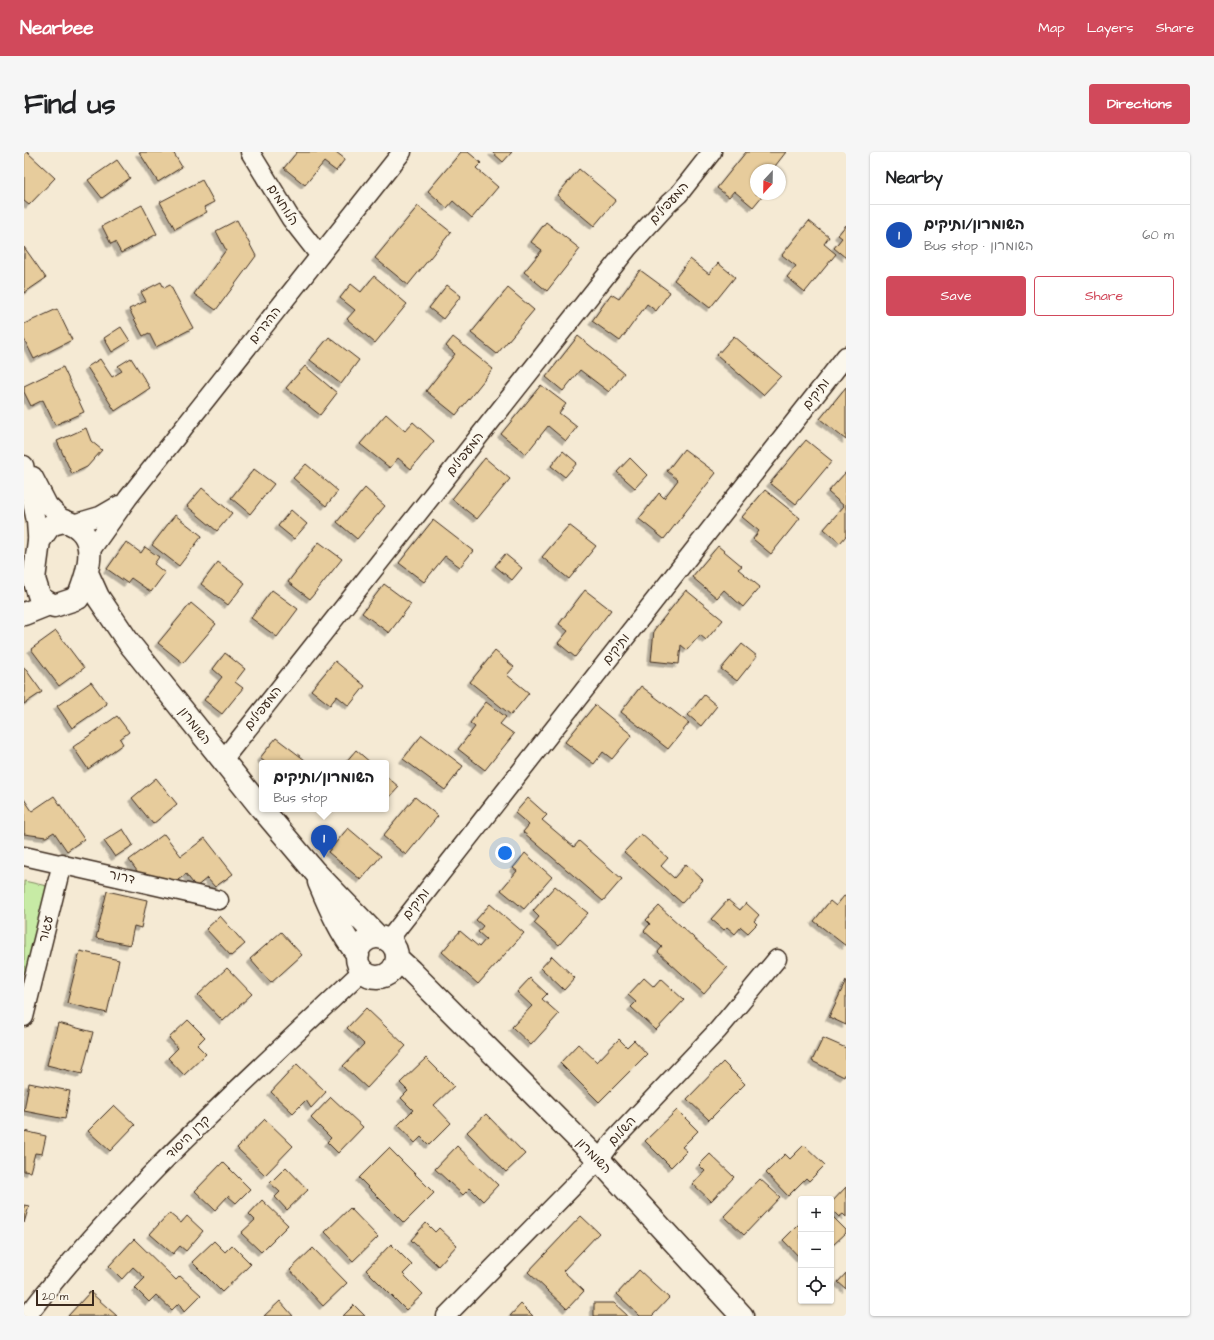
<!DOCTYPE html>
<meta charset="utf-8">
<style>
:root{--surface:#fff;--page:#f6f6f6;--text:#202124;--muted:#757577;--line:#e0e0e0;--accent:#d1495b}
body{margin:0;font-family:"Architects Daughter","Playpen Sans Hebrew",sans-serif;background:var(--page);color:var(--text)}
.controls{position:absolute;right:12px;bottom:12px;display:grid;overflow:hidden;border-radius:4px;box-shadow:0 1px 3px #0004}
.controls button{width:36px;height:36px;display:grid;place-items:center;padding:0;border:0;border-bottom:1px solid var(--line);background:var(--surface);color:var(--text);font:20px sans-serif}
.compass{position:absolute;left:726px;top:12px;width:36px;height:36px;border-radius:50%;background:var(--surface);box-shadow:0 1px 3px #0004;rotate:202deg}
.scale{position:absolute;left:12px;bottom:10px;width:58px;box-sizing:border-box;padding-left:4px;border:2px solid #3b2a1e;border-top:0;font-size:11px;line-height:14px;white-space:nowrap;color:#3b2a1e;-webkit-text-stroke:3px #fbf7ec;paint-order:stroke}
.you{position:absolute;left:481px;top:701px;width:14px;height:14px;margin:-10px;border:3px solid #fff;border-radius:50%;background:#1a73e8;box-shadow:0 0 0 6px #1a73e833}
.badge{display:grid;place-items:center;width:26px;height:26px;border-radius:50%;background:var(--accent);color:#fff;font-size:13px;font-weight:700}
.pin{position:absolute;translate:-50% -33px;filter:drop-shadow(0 1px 2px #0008)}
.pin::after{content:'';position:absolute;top:21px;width:14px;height:12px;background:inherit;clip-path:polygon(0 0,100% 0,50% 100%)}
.popup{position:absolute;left:235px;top:608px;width:130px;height:52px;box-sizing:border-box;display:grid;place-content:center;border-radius:4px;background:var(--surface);filter:drop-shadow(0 1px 3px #0005);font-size:13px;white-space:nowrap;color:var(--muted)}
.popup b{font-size:15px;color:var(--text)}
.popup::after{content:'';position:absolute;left:50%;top:100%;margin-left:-8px;border:8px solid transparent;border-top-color:var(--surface)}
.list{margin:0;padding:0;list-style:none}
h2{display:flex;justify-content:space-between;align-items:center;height:52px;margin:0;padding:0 16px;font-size:17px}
h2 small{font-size:13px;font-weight:400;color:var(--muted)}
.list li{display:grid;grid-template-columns:26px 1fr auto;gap:12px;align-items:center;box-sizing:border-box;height:60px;padding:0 16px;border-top:1px solid var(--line)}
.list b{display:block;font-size:15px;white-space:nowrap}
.list p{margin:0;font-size:13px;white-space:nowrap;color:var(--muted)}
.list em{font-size:13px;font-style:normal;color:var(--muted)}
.actions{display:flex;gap:8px;padding:12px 16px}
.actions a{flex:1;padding:9px 0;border:1px solid var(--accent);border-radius:4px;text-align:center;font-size:14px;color:var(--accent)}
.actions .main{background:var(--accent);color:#fff}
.icon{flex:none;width:22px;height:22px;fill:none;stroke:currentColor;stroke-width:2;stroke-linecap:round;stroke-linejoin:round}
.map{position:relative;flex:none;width:822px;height:1164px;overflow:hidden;border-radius:4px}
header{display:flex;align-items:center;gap:24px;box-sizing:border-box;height:56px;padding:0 20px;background:var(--accent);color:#fff}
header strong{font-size:19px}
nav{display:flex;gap:22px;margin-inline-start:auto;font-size:14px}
.intro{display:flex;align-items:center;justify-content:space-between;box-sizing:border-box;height:96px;padding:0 24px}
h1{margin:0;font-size:28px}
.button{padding:10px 18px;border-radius:4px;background:var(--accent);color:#fff;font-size:14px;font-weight:700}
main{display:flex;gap:24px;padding:0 24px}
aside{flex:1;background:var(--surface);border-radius:4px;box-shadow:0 1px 3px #0004}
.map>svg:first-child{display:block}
</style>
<header>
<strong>Nearbee</strong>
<nav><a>Map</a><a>Layers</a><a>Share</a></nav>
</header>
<div class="intro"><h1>Find us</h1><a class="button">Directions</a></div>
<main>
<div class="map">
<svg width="822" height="1164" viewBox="0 0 822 1164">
<defs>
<filter id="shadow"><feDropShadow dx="-3.5" dy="3.5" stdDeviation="0" flood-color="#0004"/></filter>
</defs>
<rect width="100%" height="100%" fill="#f5ead4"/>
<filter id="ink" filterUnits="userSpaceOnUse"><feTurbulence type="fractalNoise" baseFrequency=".025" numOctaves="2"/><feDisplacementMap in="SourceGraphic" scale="8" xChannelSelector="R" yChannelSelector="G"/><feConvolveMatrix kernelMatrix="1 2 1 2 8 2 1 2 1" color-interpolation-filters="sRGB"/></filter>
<g filter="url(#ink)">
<path fill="#c7eba5" stroke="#818a62" d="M 0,729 L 23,734 L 0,836 Z"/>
<path fill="#e7cc9c" stroke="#3b2a1e" filter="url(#shadow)" d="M 0,0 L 3,0 L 31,26 L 5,53 L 0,49 Z
M 115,0 L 149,0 L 158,15 L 134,30 Z
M 273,0 L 312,0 L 321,7 L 312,19 L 300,10 L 281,33 L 260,16 Z
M 437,0 L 444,0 L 457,11 L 452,16 L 474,35 L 448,66 L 429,49 L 423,56 L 404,39 Z
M 468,0 L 488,0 L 479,10 Z
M 722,0 L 762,0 L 748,18 L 732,18 L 732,42 L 739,43 L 729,55 L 710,39 L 705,45 L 693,36 Z
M 93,8 L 106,26 L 78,46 L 64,28 Z
M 555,17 L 592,48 L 570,74 L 533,43 Z
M 178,28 L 190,50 L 180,55 L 183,60 L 151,77 L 136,50 Z
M 118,53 L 133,82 L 97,101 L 91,90 L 87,92 L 78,74 Z
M 394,54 L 427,80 L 384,133 L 351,106 Z
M 213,68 L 232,104 L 192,158 L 170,142 L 202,98 L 192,79 Z
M 785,69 L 805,85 L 800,92 L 812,102 L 781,140 L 763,125 L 772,114 L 758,103 Z
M 522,70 L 556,97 L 523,139 L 500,120 L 518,98 L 507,90 Z
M 822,73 L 822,106 L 810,96 L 818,86 L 814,83 Z
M 0,95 L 22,126 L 0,141 Z
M 666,107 L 685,122 L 694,111 L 711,125 L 686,156 L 650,128 Z
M 616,118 L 646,140 L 632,159 L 623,152 L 596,189 L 568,169 L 587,142 L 595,147 Z
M 350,124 L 383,152 L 351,191 L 323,167 L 331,158 L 316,146 L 327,132 L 337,140 Z
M 137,130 L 140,136 L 146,133 L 169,176 L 132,195 L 125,181 L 119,184 L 105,157 L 122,149 L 117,140 Z
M 423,133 L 437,144 L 419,167 L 405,156 Z
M 484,136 L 510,158 L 473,202 L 447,181 Z
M 33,157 L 48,188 L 10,207 L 0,187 L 0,172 Z
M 97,175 L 106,189 L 88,200 L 80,186 Z
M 554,184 L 600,221 L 585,240 L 556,218 L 539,239 L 522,225 Z
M 710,184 L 757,224 L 739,243 L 693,203 Z
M 305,185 L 335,208 L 317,232 L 286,208 Z
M 429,185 L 469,217 L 432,263 L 402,239 L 431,202 L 422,194 Z
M 107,206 L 126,236 L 91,259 L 63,215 L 76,207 L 88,225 L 98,219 L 94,214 Z
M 281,214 L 313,241 L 296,263 L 262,236 Z
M 39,215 L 60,260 L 31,273 L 19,248 L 7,254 L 0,240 L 0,234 Z
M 517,233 L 542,252 L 535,261 L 553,275 L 542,289 L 524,274 L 502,302 L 477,282 Z
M 822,235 L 822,288 L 796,267 Z
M 362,262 L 381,279 L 389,270 L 410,289 L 387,317 L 374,306 L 366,316 L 336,292 Z
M 62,276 L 67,289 L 78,298 L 63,315 L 48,322 L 33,289 Z
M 782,288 L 808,309 L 772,352 L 746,331 Z
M 660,297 L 692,321 L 640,387 L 615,367 L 635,341 L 640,346 L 654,328 L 643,319 Z
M 539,299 L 553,311 L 541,325 L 527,314 Z
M 461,306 L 486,327 L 453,367 L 428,347 Z
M 606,306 L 623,323 L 611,336 L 593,320 Z
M 282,312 L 314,339 L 302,354 L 269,326 Z
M 230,317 L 250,332 L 226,362 L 207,346 Z
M 822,320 L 822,384 L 816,391 L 800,377 L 820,354 L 804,340 Z
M 178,336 L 208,361 L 193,379 L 163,354 Z
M 341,336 L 361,354 L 333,387 L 313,370 Z
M 741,338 L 776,366 L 747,402 L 729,387 L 735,379 L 718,365 Z
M 267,358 L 283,372 L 270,387 L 254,374 Z
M 151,363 L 178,384 L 155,414 L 128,393 Z
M 409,368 L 449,399 L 436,415 L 421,404 L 400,430 L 375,411 Z
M 545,373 L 572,394 L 545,427 L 518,405 Z
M 102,390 L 117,401 L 121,395 L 135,405 L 130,412 L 141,421 L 127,440 L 107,426 L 103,431 L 83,417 Z
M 295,390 L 318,407 L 286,447 L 264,430 Z
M 694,394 L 718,414 L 714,417 L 736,435 L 719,455 L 700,438 L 693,446 L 668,425 Z
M 481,402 L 498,416 L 488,428 L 471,414 Z
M 194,410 L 221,431 L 204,453 L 177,432 Z
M 360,432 L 387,452 L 365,481 L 338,461 Z
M 248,438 L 274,457 L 253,485 L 227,466 Z
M 561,438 L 587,458 L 551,505 L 534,491 L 544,479 L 535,472 Z
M 662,438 L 699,468 L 682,488 L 676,483 L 663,498 L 657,493 L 655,512 L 627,509 L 630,478 Z
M 167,451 L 192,472 L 159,511 L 134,491 Z
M 32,479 L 60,516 L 35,534 L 7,497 Z
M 718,492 L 733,504 L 713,529 L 697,517 Z
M 471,499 L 490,515 L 483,523 L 505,541 L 487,563 L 446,530 Z
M 201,501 L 221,517 L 211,530 L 219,536 L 198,562 L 180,548 L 198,525 L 189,517 Z
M 311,509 L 341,534 L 325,554 L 313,544 L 306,553 L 287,538 Z
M 0,515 L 18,540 L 0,552 Z
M 67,530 L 83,552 L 48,576 L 33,554 Z
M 617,534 L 665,571 L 644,597 L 597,560 Z
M 680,543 L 693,554 L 677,574 L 664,563 Z
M 462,550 L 482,565 L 476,572 L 490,582 L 461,618 L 434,597 L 451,575 L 446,571 Z
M 571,553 L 608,583 L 588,607 L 579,600 L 570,612 L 541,590 Z
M 93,564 L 105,580 L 96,587 L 99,592 L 64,617 L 49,595 Z
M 398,583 L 439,614 L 421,638 L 379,607 Z
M 252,586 L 281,608 L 278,611 L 242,611 L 236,606 Z
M 332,598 L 347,611 L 321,611 Z
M 362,624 L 375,635 L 362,649 Z
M 132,626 L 153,652 L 129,672 L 108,646 Z
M 30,644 L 60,687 L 43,699 L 30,680 L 22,685 L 0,682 L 0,647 L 8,659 Z
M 391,645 L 414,664 L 382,703 L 359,684 Z
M 504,646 L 523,663 L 518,668 L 550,695 L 555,689 L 598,727 L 579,749 L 499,680 L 505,673 L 491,661 Z
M 324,676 L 357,704 L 337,728 L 304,700 Z
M 99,677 L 109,693 L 91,705 L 80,689 Z
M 140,682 L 157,704 L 181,686 L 209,722 L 191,735 L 183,726 L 172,735 L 162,722 L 154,728 L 119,727 L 105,708 Z
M 617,682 L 644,706 L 637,714 L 650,726 L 662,712 L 679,728 L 658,751 L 600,700 Z
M 501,701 L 528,725 L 500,757 L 477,738 L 493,719 L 489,716 Z
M 531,734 L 564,761 L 535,793 L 510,771 L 515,765 L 509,759 Z
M 83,739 L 123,748 L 117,776 L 110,774 L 106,793 L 72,786 Z
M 820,744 L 822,745 L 822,794 L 790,769 L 806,749 L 812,754 Z
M 704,748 L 716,758 L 722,751 L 735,763 L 730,769 L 733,772 L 724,781 L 717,775 L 711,782 L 703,775 L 700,778 L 687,767 Z
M 466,752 L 500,781 L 454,832 L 418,800 L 436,779 L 455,795 L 462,787 L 454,780 L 459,774 L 452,768 Z
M 635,754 L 703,816 L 680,842 L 634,800 L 638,795 L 620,779 L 626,772 L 622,768 Z
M 196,764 L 221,792 L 207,804 L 182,777 Z
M 257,780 L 278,803 L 247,831 L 226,807 Z
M 56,799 L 95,808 L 83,861 L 43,851 Z
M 528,804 L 551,826 L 540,838 L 517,816 Z
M 203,816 L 228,842 L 199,869 L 174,843 Z
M 506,826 L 523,842 L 518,847 L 535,862 L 507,893 L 488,875 L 508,854 L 493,840 Z
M 620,826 L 630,835 L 637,827 L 660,848 L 632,878 L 607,855 L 612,850 L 604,843 Z
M 822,829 L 822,873 L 805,865 Z
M 342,856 L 382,894 L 343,936 L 319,914 L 340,892 L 323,876 Z
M 164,868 L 181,885 L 173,893 L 182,902 L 160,923 L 144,906 L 154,896 L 145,886 Z
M 34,871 L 69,880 L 58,922 L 23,913 Z
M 799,886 L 822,896 L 822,920 L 820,925 L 788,909 Z
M 595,887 L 603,895 L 610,888 L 623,902 L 575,950 L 536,911 L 554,892 L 573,910 Z
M 402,906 L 430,934 L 410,953 L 427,971 L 405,993 L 397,985 L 391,991 L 374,973 L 389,958 L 377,946 L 384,939 L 376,931 Z
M 699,910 L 721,932 L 685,968 L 663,947 Z
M 273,912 L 302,940 L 287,956 L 282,948 L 269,961 L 247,940 Z
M 5,931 L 46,939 L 41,967 L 0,959 Z
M 307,945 L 339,975 L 314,1001 L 303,990 L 307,986 L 287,966 Z
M 90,953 L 111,973 L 86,999 L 64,979 Z
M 653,958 L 674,979 L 658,995 L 663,999 L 647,1015 L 621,989 Z
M 462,962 L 501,1002 L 482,1020 L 443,980 Z
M 241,967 L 269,994 L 241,1023 L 213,996 Z
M 0,979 L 22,984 L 18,1002 L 11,1001 L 6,1020 L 0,1019 Z
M 780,993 L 801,1013 L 785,1029 L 782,1026 L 764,1044 L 742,1021 L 761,1002 L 766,1007 Z
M 433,994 L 474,1033 L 459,1049 L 446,1036 L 439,1043 L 411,1017 Z
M 365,996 L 410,1041 L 380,1071 L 335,1026 Z
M 686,1002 L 710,1025 L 687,1049 L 669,1032 L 681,1019 L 675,1013 Z
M 199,1010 L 226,1037 L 212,1051 L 204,1044 L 191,1058 L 171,1039 Z
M 262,1015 L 284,1038 L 263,1058 L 251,1045 L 256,1040 L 246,1031 Z
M 736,1027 L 756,1045 L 720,1083 L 700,1064 Z
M 822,1035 L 822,1065 L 819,1062 L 815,1065 L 807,1057 L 807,1051 Z
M 238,1048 L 264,1073 L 237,1100 L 217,1081 L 231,1068 L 225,1062 Z
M 0,1053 L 5,1054 L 0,1071 Z
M 326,1056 L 354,1085 L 329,1109 L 301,1080 Z
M 145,1061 L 157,1071 L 163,1064 L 179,1079 L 162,1099 L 156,1094 L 149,1102 L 126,1082 Z
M 807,1063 L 822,1078 L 822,1081 L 809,1093 L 807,1091 Z
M 557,1064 L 575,1081 L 539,1119 L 560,1139 L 543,1157 L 504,1120 Z
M 777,1070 L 777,1107 L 759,1088 Z
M 402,1071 L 411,1080 L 415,1076 L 433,1093 L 414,1114 L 387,1088 Z
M 110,1087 L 152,1128 L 156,1124 L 177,1143 L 160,1160 L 155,1151 L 148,1158 L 132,1143 L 125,1150 L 111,1136 L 121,1126 L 109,1115 L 98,1127 L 85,1114 Z
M 190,1089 L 201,1100 L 208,1093 L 227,1112 L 198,1140 L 168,1110 Z
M 367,1092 L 388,1113 L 379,1122 L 399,1142 L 382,1158 L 342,1118 Z
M 289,1096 L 323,1131 L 299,1154 L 266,1118 Z
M 615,1118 L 645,1146 L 628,1164 L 616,1164 L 593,1142 Z
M 822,1121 L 822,1137 L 814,1130 Z
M 66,1140 L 93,1164 L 44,1164 Z
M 256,1149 L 269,1164 L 240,1164 Z
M 570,1151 L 590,1151 L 604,1164 L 570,1164 Z
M 497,1152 L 509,1164 L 486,1164 Z
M 330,1153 L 341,1164 L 319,1164 Z"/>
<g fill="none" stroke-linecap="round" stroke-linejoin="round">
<defs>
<path id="street" d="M 226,0 L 267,67 L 296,104
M 0,313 L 12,369 L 14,397
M 9,324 L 24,353 L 40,369
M 49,372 L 76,364 L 95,353
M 64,402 L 104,346 L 378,0
M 198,609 L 604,96 L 645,51 L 655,42 L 688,0
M 0,704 L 195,748
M 368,792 L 370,781 L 822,204
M 0,865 L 38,711
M 3,1164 C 101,1036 223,929 339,818
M 422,1164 L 575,1008 L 589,989 L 694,878 L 753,807"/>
<path id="secondary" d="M 40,369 C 78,380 65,419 54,446 L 30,454 L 16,446 L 10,427 L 15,389 L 24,376 L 29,372 Z
M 64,423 L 74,445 L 105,491 L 238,657
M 0,462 L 25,452
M 238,657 L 291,720 L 354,785
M 295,730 C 306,756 316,780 334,803
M333 805a20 20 0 1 1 40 0a20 20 0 1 1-40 0Z
M 373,806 L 387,819 L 575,1008 L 718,1164"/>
</defs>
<use href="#street" stroke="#3b2a1e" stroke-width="21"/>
<use href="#secondary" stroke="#3b2a1e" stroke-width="25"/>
<use href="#street" stroke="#fbf7ec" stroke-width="18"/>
<use href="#secondary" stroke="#fbf7ec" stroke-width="22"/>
</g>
</g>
<g text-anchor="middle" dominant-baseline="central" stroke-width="4" stroke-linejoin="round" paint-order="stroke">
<g font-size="13" fill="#3b2a1e" stroke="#fbf7ec">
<text transform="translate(645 51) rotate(-48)">המעפילים</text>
<text transform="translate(259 53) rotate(57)">הלוחמים</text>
<text transform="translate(241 173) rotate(-52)">ההדרים</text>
<text transform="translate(792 242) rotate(-52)">ותיקים</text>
<text transform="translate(441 302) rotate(-52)">המעפילים</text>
<text transform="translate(592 497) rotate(-52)">ותיקים</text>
<text transform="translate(239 556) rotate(-52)">המעפילים</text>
<text transform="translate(171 574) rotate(52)">השומרון</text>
<text transform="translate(98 725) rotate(13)">דרור</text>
<text transform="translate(392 752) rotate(-52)">ותיקים</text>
<text transform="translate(22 777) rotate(-76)">עגור</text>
<text transform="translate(598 979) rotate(-48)">השלום</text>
<text transform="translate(164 985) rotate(-44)">קרן היסוד</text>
<text transform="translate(570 1004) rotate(46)">השומרון</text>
</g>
</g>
</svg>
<div class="controls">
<button>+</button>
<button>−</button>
<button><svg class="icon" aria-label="locate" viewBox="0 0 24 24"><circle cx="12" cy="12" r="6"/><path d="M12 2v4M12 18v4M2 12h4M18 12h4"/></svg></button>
</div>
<svg class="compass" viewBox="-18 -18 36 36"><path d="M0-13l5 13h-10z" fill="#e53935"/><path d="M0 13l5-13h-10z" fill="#757577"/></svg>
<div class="scale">20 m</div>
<div class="you"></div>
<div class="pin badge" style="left:300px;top:706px;background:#1a4fb4">1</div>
<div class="popup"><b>השומרון/ותיקים</b>Bus stop</div>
</div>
<aside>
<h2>Nearby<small></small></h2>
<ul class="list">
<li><span class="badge" style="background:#1a4fb4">1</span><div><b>השומרון/ותיקים</b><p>Bus stop · השומרון</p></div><em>60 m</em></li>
</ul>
<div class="actions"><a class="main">Save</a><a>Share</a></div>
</aside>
</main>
